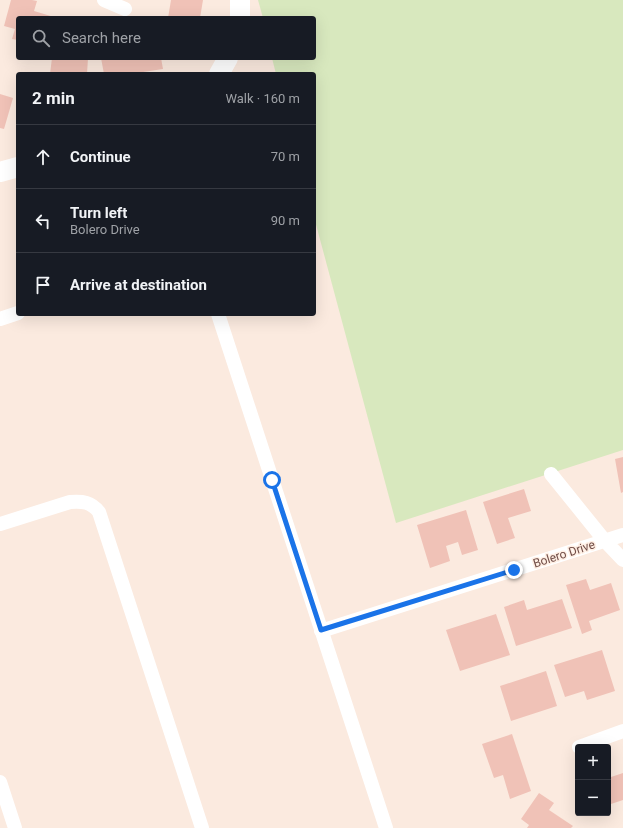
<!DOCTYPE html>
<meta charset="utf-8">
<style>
:root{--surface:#171b24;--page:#242831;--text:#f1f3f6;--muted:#9ea1a6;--line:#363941}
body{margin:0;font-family:Roboto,sans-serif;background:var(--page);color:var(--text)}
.controls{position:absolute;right:12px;bottom:12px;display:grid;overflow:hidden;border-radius:4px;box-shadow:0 4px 16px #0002}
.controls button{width:36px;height:36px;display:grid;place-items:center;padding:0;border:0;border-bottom:1px solid var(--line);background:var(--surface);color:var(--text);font:20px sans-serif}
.stop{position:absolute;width:12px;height:12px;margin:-9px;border:3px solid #1a73e8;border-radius:50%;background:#fff}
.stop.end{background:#1a73e8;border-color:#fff;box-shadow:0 1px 4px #0008}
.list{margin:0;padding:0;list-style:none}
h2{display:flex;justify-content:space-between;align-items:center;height:52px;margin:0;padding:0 16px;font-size:17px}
h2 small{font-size:13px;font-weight:400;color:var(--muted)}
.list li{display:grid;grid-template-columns:26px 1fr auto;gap:12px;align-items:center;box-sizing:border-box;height:64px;padding:0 16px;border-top:1px solid var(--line)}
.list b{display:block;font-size:15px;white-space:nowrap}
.list p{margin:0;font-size:13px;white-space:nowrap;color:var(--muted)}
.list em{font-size:13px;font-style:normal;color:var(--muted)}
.icon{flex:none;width:22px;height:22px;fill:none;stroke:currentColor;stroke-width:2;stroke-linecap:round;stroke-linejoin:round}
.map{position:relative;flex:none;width:623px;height:828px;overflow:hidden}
.search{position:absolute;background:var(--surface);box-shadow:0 4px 16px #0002;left:16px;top:16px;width:300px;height:44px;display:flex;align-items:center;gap:10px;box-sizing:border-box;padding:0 14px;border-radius:4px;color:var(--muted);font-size:15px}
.panel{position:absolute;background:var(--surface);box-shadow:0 4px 16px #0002;left:16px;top:72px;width:300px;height:244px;border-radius:4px}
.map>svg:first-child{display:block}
</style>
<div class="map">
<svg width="623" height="828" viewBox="0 0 623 828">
<rect width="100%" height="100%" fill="#fbeadf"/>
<path fill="#d8e8be" d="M 258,0 L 623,0 L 623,450 L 396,523 L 314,217 L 314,74 L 276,74 L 272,58 L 314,58 L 314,18 L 263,18 Z"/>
<path fill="#f0c2b7" d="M 11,0 L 32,0 L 37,1 L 34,11 L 54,17 L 54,18 L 18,18 L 18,40 L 12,39 L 15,29 L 4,26 Z
M 171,0 L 203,0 L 200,18 L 168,18 Z
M 52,58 L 88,58 L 87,74 L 50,74 Z
M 101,58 L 161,58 L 163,69 L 130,74 L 104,74 Z
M 0,94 L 13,98 L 4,129 L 0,128 Z
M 623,457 L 623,492 L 621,493 L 615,459 Z
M 524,489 L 531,511 L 508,518 L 515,538 L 497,544 L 483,502 Z
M 466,510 L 478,550 L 462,555 L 458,542 L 446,546 L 450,561 L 430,568 L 417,525 Z
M 586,579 L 590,590 L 611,583 L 620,610 L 589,621 L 592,630 L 582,634 L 566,585 Z
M 562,599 L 572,628 L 516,646 L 504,607 L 524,600 L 527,610 Z
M 496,614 L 510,655 L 460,671 L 446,630 Z
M 602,650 L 615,691 L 587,700 L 584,691 L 565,697 L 554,665 Z
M 546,671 L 557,706 L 511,721 L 500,686 Z
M 512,734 L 531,791 L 510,799 L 503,775 L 494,778 L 482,744 Z
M 623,773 L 623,800 L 608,805 L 608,778 Z
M 539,793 L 554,803 L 549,810 L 573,826 L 571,828 L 527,828 L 529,825 L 521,819 Z"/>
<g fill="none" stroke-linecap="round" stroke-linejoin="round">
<path stroke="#fff" stroke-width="14" d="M 104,0 L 125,9
M 218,314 L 386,828
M 0,319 L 18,313
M 551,474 L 605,541 L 623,560
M 0,524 L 70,502 C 83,501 91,502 99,512 L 202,828
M 321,631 L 623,535
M 579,747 L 623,731
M 0,782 L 15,828"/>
<path stroke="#fff" stroke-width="20" d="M 240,18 L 240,0
M 219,74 L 228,58
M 0,172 L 18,167"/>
</g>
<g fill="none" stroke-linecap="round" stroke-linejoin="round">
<path stroke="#1a73e8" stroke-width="5" d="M 272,480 L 321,630 L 514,570"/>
</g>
<g text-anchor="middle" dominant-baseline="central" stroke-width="3" stroke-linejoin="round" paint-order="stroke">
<g font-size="12" fill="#714d47" stroke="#ffefe4">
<text transform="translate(564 554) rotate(-18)">Bolero Drive</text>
</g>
</g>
</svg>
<div class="controls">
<button>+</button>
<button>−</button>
</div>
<div class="stop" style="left:272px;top:480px"></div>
<div class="stop end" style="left:514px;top:570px"></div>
<div class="search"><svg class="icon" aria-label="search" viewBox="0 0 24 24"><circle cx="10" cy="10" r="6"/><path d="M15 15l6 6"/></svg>Search here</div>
<section class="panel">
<h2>2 min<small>Walk · 160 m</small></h2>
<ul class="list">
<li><svg class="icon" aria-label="ahead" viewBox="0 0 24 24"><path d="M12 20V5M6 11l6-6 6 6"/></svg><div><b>Continue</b></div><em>70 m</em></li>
<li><svg class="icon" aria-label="left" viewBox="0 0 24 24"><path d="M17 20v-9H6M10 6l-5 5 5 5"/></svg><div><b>Turn left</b><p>Bolero Drive</p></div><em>90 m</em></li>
<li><svg class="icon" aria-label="arrive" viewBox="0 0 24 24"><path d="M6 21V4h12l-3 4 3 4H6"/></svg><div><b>Arrive at destination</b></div></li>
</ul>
</section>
</div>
